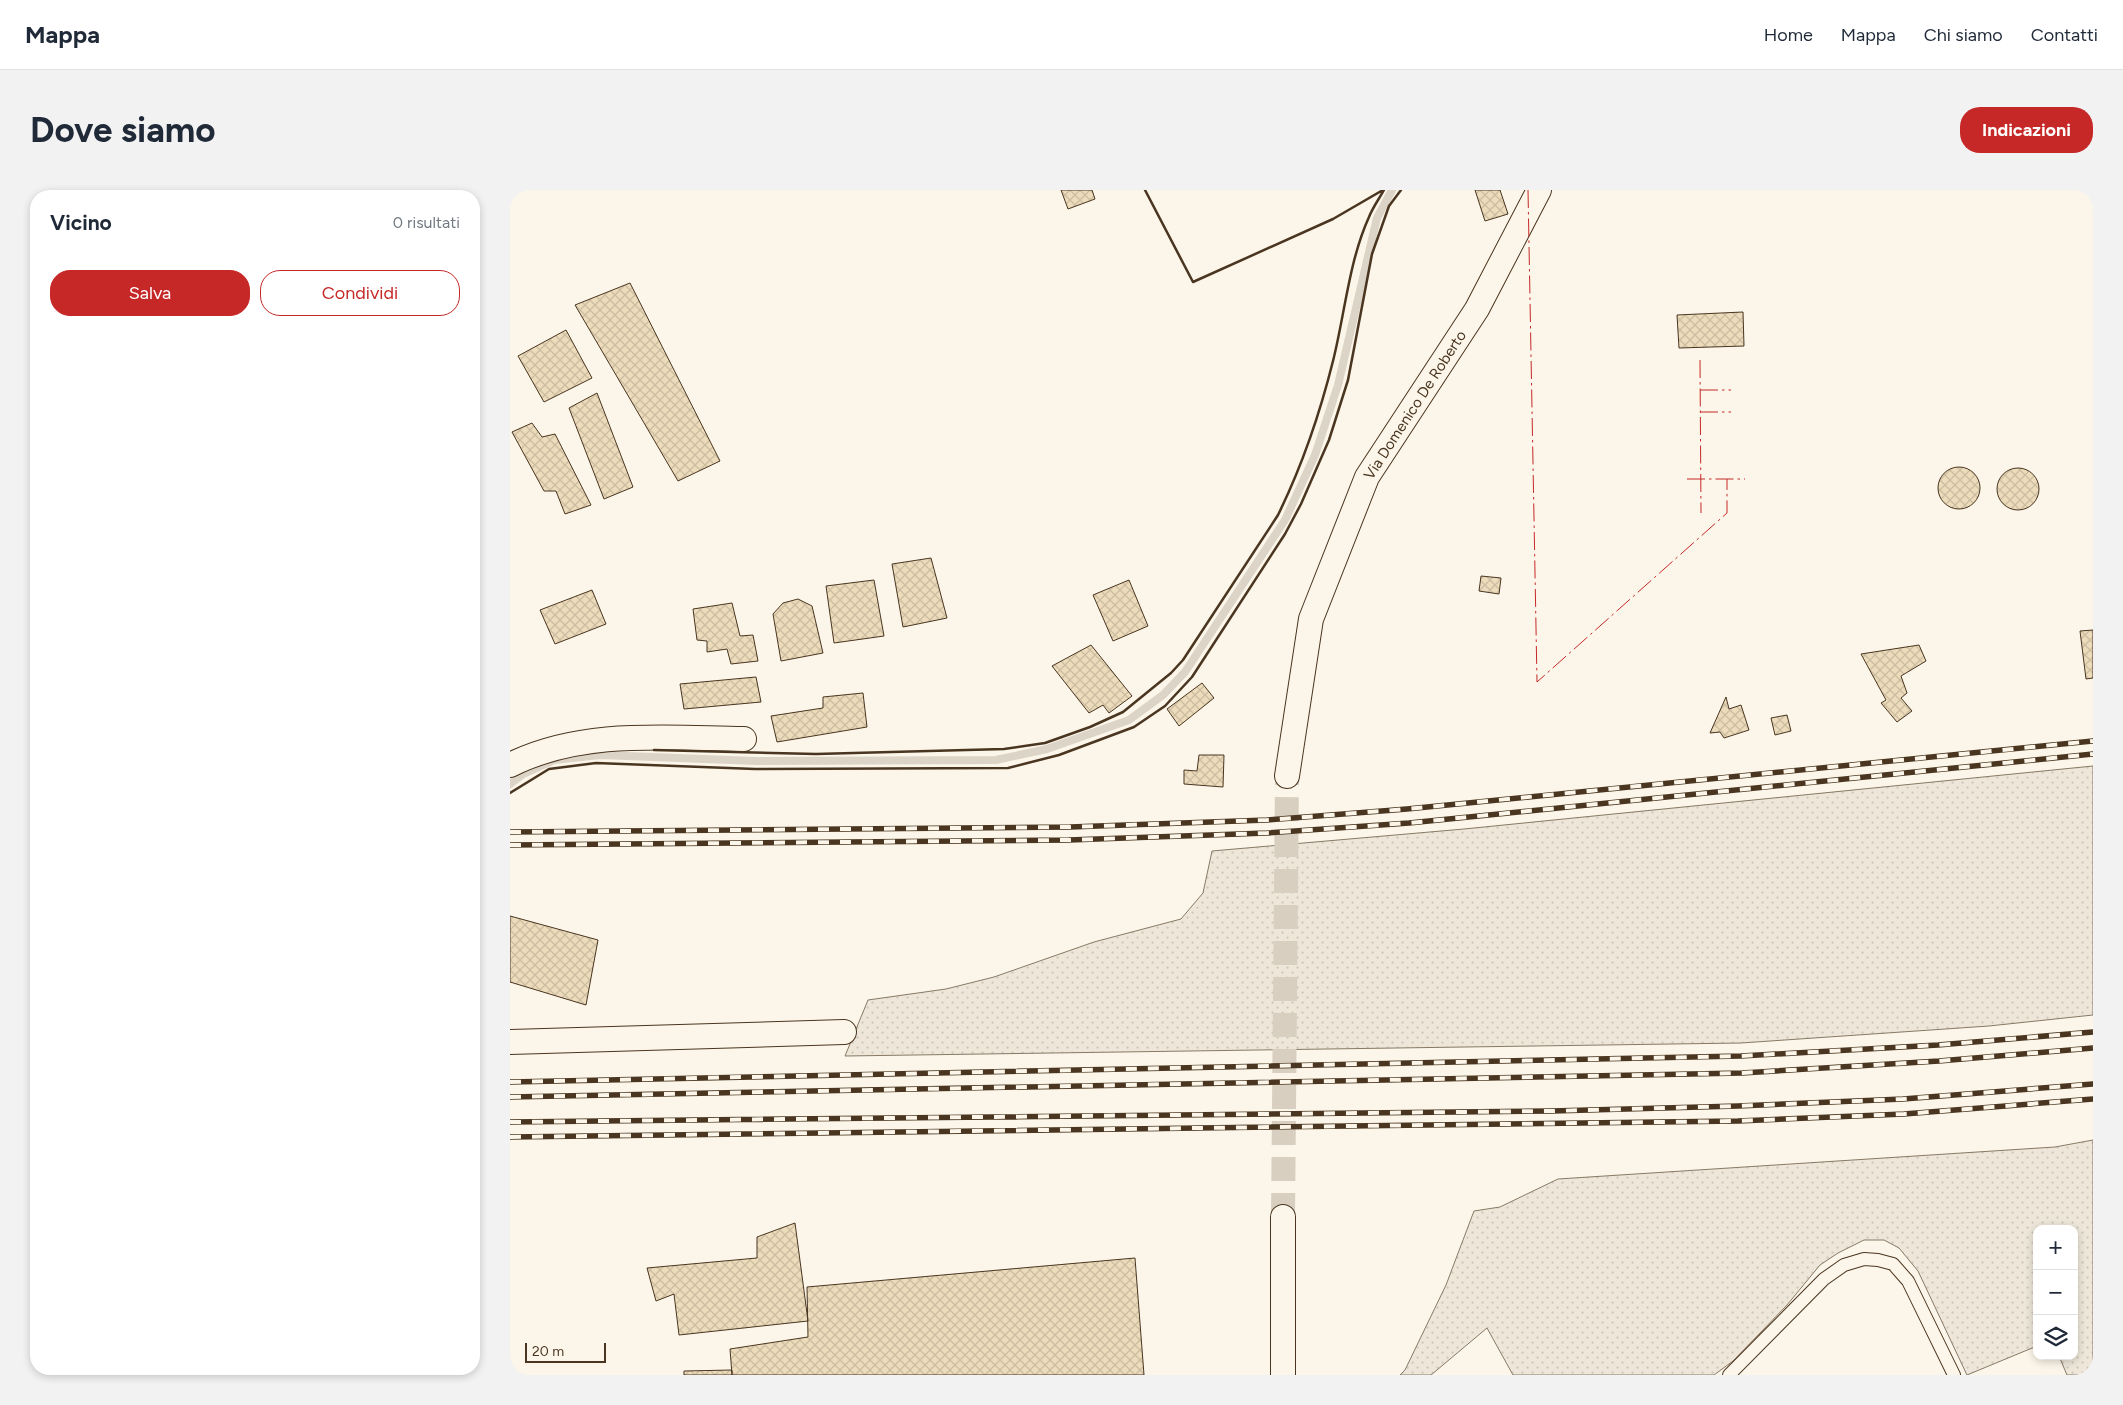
<!DOCTYPE html>
<html lang="it">
<meta charset="utf-8">
<style>
:root{--surface:#fff;--page:#f2f2f3;--text:#1f2937;--muted:#747a83;--line:#e0e1e3;--accent:#c62828}
body{margin:0;font-family:Figtree,sans-serif;background:var(--page);color:var(--text)}
.controls{position:absolute;right:15px;bottom:15px;display:grid;overflow:hidden;border-radius:10px;box-shadow:0 2px 8px #0003}
.controls button{width:45px;height:45px;display:grid;place-items:center;padding:0;border:0;border-bottom:1px solid var(--line);background:var(--surface);color:var(--text);font:25px sans-serif}
.scale{position:absolute;left:15px;bottom:12px;width:81px;box-sizing:border-box;padding-left:5px;border:2px solid #4a3520;border-top:0;font-size:14px;line-height:18px;white-space:nowrap;color:#4a3520;-webkit-text-stroke:4px #fbf6e9;paint-order:stroke}
.list{margin:0;padding:0;list-style:none}
h2{display:flex;justify-content:space-between;align-items:center;height:65px;margin:0;padding:0 20px;font-size:21px}
h2 small{font-size:16px;font-weight:400;color:var(--muted)}
.actions{display:flex;gap:10px;padding:15px 20px}
.actions a{flex:1;padding:11px 0;border:1px solid var(--accent);border-radius:20px;text-align:center;font-size:18px;color:var(--accent)}
.actions .main{background:var(--accent);color:#fff}
.icon{flex:none;width:28px;height:28px;fill:none;stroke:currentColor;stroke-width:2;stroke-linecap:round;stroke-linejoin:round}
.map{position:relative;flex:none;width:1583px;height:1185px;overflow:hidden;border-radius:20px}
header{display:flex;align-items:center;gap:30px;box-sizing:border-box;height:70px;padding:0 25px;background:var(--surface);border-bottom:1px solid var(--line)}
header strong{font-size:24px}
nav{display:flex;gap:28px;margin-inline-start:auto;font-size:18px}
.intro{display:flex;align-items:center;justify-content:space-between;box-sizing:border-box;height:120px;padding:0 30px}
h1{margin:0;font-size:35px}
.button{padding:12px 22px;border-radius:20px;background:var(--accent);color:#fff;font-size:18px;font-weight:700}
main{display:flex;gap:30px;padding:0 30px}
aside{flex:1;background:var(--surface);border-radius:20px;box-shadow:0 2px 8px #0003}
.map>svg:first-child{display:block}
</style>
<header>
<strong>Mappa</strong>
<nav><a>Home</a><a>Mappa</a><a>Chi siamo</a><a>Contatti</a></nav>
</header>
<div class="intro"><h1>Dove siamo</h1><a class="button">Indicazioni</a></div>
<main>
<aside>
<h2>Vicino<small>0 risultati</small></h2>
<ul class="list">
</ul>
<div class="actions"><a class="main">Salva</a><a>Condividi</a></div>
</aside>
<div class="map">
<svg width="1583" height="1185" viewBox="0 0 1583 1185">
<defs>
<pattern id="grass-dots" width="8" height="8" patternUnits="userSpaceOnUse" patternTransform="scale(1.25)"><rect width="8" height="8" fill="#ede6d9"/><path d="M2 2h.1M6 6h.1" fill="none" stroke="#cdc6ba" stroke-width="1.8" stroke-linecap="round"/></pattern>
<pattern id="building-cross-hatch" width="8" height="8" patternUnits="userSpaceOnUse" patternTransform="scale(1.25)"><rect width="8" height="8" fill="#ecdcbc"/><path d="M0 0l8 8M0 8l8-8" fill="none" stroke="#ccbda1"/></pattern>
</defs>
<rect width="100%" height="100%" fill="#fbf6e9"/>
<path fill="url(#grass-dots)" stroke="#887966" d="M 1583,576 L 1583,825 L 1479,836 L 1231,853 L 335,866 L 358,810 L 436,799 L 484,787 L 584,752 L 671,729 L 693,703 L 702,661 L 954,639 Z
M 1583,950 L 1583,1185 L 1557,1185 L 1549,1166 L 1564,1166 L 1564,1039 L 1527,1039 L 1527,1156 L 1457,1185 L 1408,1081 L 1389,1058 L 1374,1050 L 1354,1050 L 1328,1063 L 1310,1075 L 1277,1115 L 1223,1171 L 1204,1185 L 1003,1185 L 977,1138 L 921,1185 L 890,1185 L 895,1180 L 936,1095 L 964,1021 L 990,1017 L 1048,989 L 1545,957 Z"/>
<g fill="none" stroke-linecap="round" stroke-linejoin="round">
<path stroke="#dcd4c6" stroke-width="8" d="M 0,594 L 13,584 L 44,570 L 90,565 L 246,571 L 486,570 L 537,559 L 619,530 L 653,505 L 675,482 L 775,330 L 805,265 L 828,195 L 867,28 L 882,0"/>
</g>
<path fill="url(#building-cross-hatch)" stroke="#4a3520" d="M 551,0 L 582,0 L 585,9 L 558,19 Z
M 965,0 L 990,0 L 998,24 L 975,31 Z
M 120,93 L 210,271 L 168,291 L 65,115 Z
M 1233,122 L 1234,156 L 1169,158 L 1167,125 Z
M 56,140 L 82,188 L 34,212 L 8,166 Z
M 87,203 L 123,297 L 94,309 L 59,218 Z
M 22,233 L 32,247 L 45,244 L 81,315 L 55,324 L 46,301 L 34,301 L 2,242 Z
M1428 298a21 21 0 1 1 42 0a21 21 0 1 1-42 0Z
M1487 299a21 21 0 1 1 42 0a21 21 0 1 1-42 0Z
M 421,368 L 437,428 L 393,437 L 382,374 Z
M 971,386 L 991,388 L 989,404 L 969,401 Z
M 364,390 L 374,446 L 324,453 L 316,396 Z
M 619,390 L 638,436 L 603,451 L 583,405 Z
M 82,400 L 96,434 L 45,454 L 30,420 Z
M 288,409 L 302,416 L 313,463 L 271,471 L 263,424 L 273,413 Z
M 222,413 L 230,446 L 243,445 L 248,471 L 221,474 L 217,459 L 197,462 L 197,451 L 187,450 L 183,419 Z
M 1583,440 L 1583,488 L 1576,489 L 1570,441 Z
M 581,455 L 622,506 L 599,523 L 593,515 L 579,523 L 542,476 Z
M 1409,455 L 1416,471 L 1391,486 L 1397,503 L 1391,508 L 1402,521 L 1387,532 L 1371,513 L 1376,510 L 1351,464 Z
M 246,487 L 251,512 L 174,519 L 170,494 Z
M 692,493 L 704,508 L 669,536 L 657,519 Z
M 353,503 L 357,537 L 267,552 L 261,526 L 313,518 L 313,507 Z
M 1216,507 L 1219,519 L 1231,515 L 1239,540 L 1214,548 L 1210,542 L 1200,543 Z
M 1277,525 L 1281,541 L 1265,545 L 1261,528 Z
M 689,565 L 714,565 L 713,597 L 674,594 L 674,580 L 687,581 Z
M 0,726 L 88,750 L 76,815 L 0,792 Z
M 285,1033 L 298,1131 L 169,1145 L 164,1104 L 146,1111 L 137,1078 L 247,1068 L 247,1047 Z
M 625,1068 L 634,1185 L 222,1185 L 220,1159 L 298,1147 L 297,1097 Z
M 222,1180 L 222,1185 L 174,1185 L 174,1181 Z"/>
<g fill="none" stroke-linecap="round" stroke-linejoin="round">
<path stroke="#d8cfc1" stroke-width="24" stroke-dasharray="24 12" stroke-linecap="butt" d="M 773,1027 L 777,586"/>
<defs>
<path id="service" d="M 1219,1185 L 1314,1089 L 1334,1075 L 1354,1069 L 1368,1070 L 1383,1074 L 1398,1091 L 1444,1185"/>
<path id="minor" d="M 0,575 C 72,539 156,548 234,549
M 777,586 L 801,429 L 857,287 L 967,119 L 1029,0
M 0,852 L 334,842
M 773,1185 L 773,1027"/>
</defs>
<use href="#service" stroke="#4a3520" stroke-width="14"/>
<use href="#minor" stroke="#4a3520" stroke-width="26"/>
<use href="#service" stroke="#fbf6e9" stroke-width="12"/>
<use href="#minor" stroke="#fbf6e9" stroke-width="24"/>
<defs>
<path id="rail" d="M 0,642 L 560,637 L 757,630 L 897,619 L 1583,551
M 0,655 L 559,650 L 757,643 L 899,633 L 1583,564
M 0,892 L 1231,866 L 1428,855 L 1583,842
M 0,907 L 1232,883 L 1429,871 L 1583,858
M 0,932 L 1042,921 L 1228,916 L 1393,909 L 1583,894
M 0,947 L 1228,931 L 1394,924 L 1583,909"/>
</defs>
<use href="#rail" stroke="#4a3520" stroke-width="5.5"/>
<use href="#rail" stroke="#fbf6e9" stroke-width="4" stroke-dasharray="11" stroke-linecap="butt"/>
<path stroke="#4a3520" stroke-width="2.5" d="M 635,0 L 683,92 L 823,29 L 873,0
M 144,560 L 306,564 L 494,559 L 535,553 L 580,537 L 613,522 L 661,483 L 673,470 L 768,325 C 792,276 810,223 823,171 C 835,123 839,71 859,27 C 863,17 869,9 874,0
M 0,603 L 39,579 L 86,573 L 245,579 L 498,578 L 549,565 L 624,537 L 655,516 L 682,487 L 775,344 L 791,314 L 819,250 L 838,190 L 862,64 L 879,16 L 891,0"/>
<path stroke="#c62828" stroke-width="1" stroke-dasharray="18 4 2.5 4" stroke-linecap="butt" d="M 1018,0 L 1027,492 L 1217,323 L 1217,289
M 1190,170 L 1191,323
M 1190,200 L 1221,200
M 1190,222 L 1221,222
M 1177,289 L 1235,289"/>
</g>
<g text-anchor="middle" dominant-baseline="central" stroke-width="4" stroke-linejoin="round" paint-order="stroke">
<g font-size="15" fill="#4a3520" stroke="#fbf6e9">
<text transform="translate(905 215) rotate(-57)">Via Domenico De Roberto</text>
</g>
</g>
</svg>
<div class="controls">
<button>+</button>
<button>−</button>
<button><svg class="icon" aria-label="layers" viewBox="0 0 24 24"><path d="M12 4l9 5-9 5-9-5zM3 14l9 5 9-5"/></svg></button>
</div>
<div class="scale">20 m</div>
</div>
</main>
